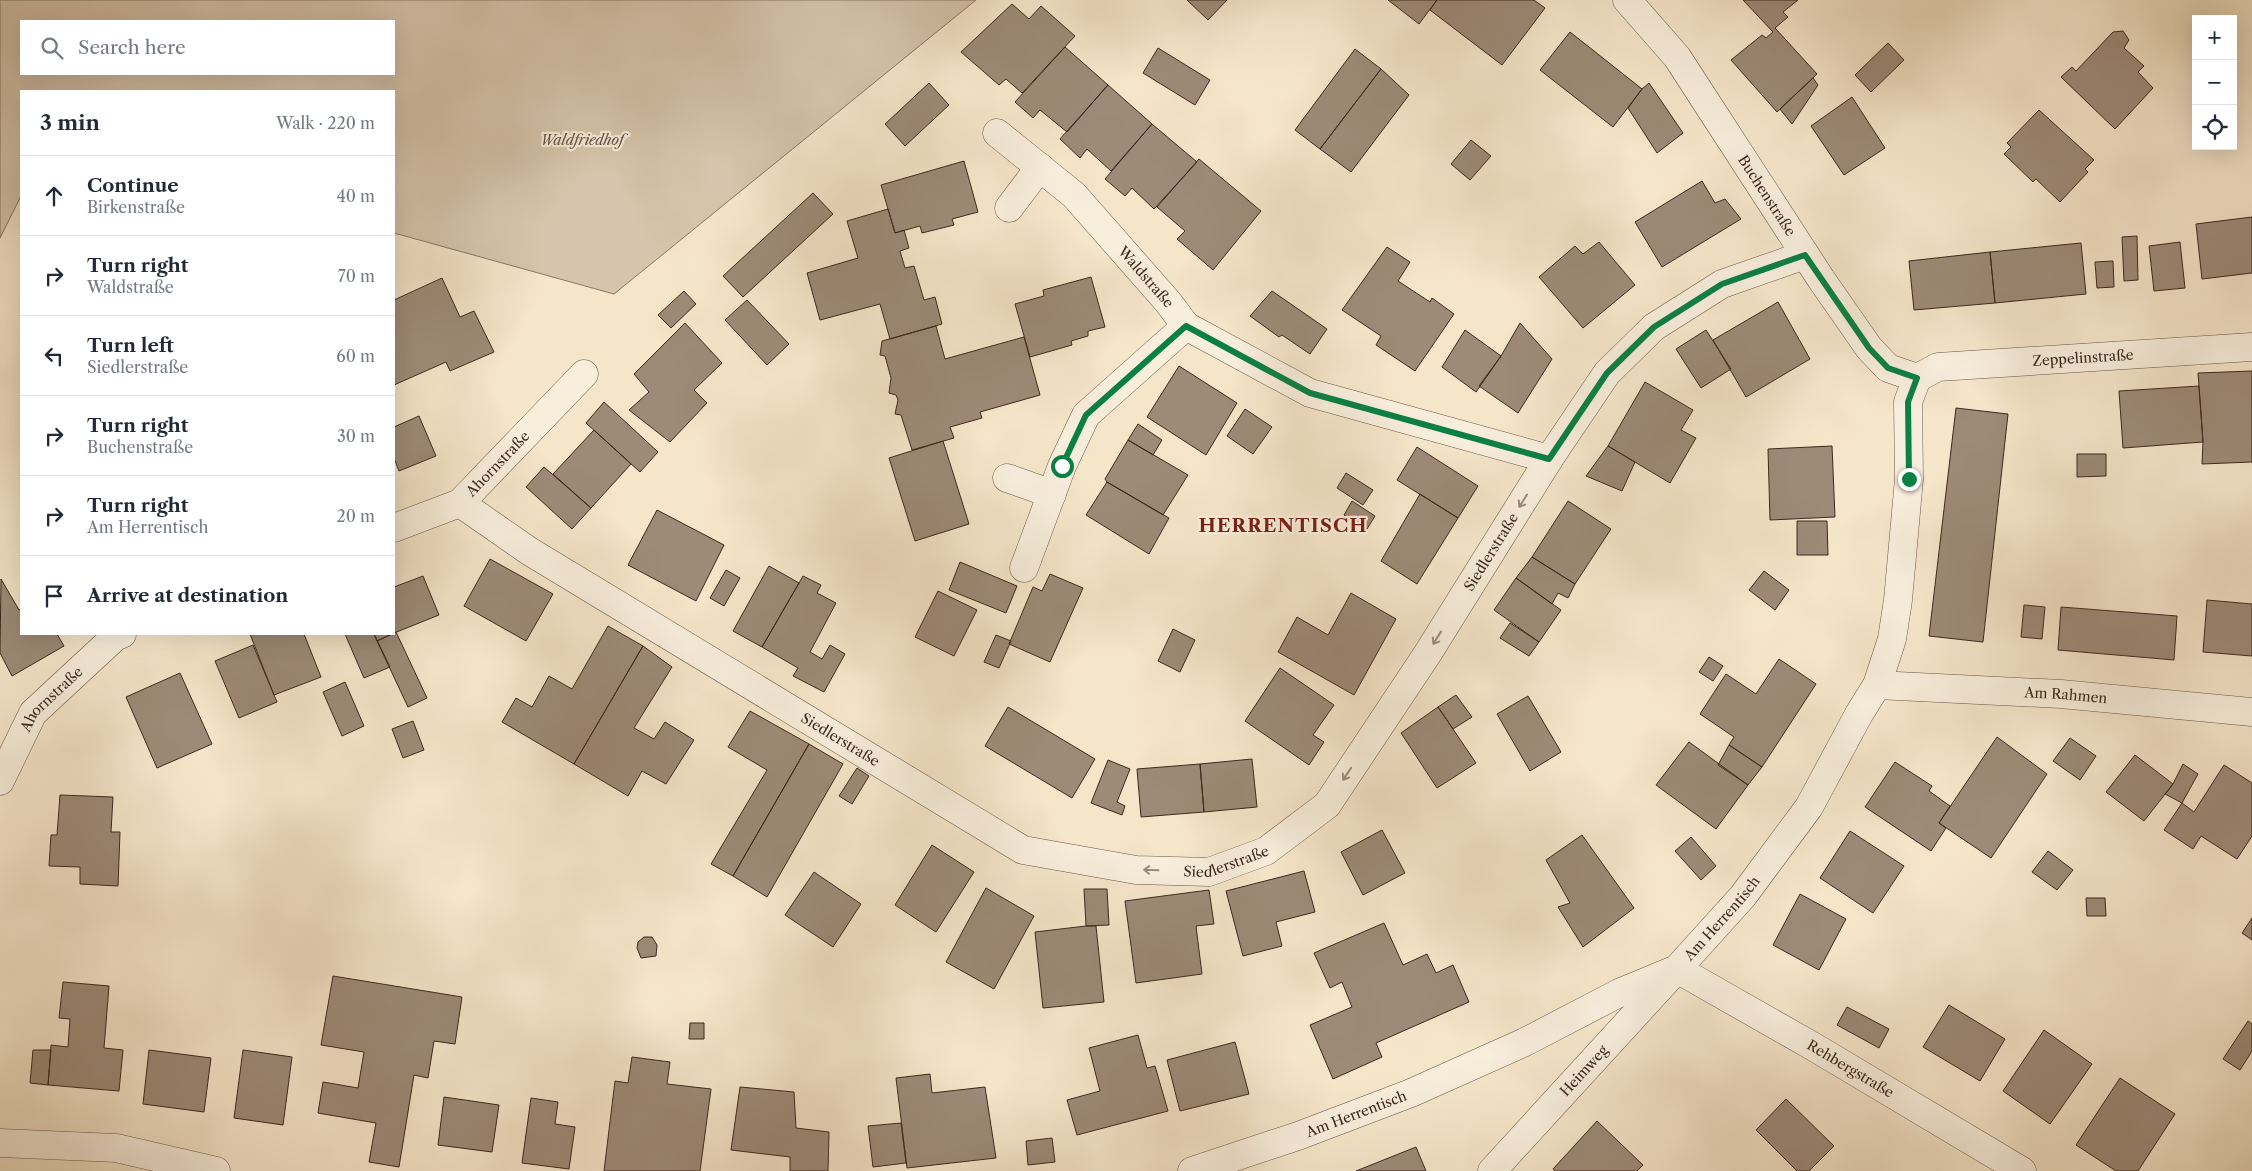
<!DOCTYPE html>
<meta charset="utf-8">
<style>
:root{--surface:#fff;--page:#f6f6f7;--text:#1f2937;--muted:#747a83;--line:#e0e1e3}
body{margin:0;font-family:"Libre Caslon Text",serif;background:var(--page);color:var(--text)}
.controls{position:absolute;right:15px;top:15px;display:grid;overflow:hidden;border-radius:0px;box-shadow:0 5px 20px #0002}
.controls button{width:45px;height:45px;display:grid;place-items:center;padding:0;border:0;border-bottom:1px solid var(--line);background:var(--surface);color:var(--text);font:25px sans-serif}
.stop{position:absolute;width:15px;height:15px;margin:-11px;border:4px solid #0b8043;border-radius:50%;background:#fff}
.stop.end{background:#0b8043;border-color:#fff;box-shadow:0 1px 5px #0008}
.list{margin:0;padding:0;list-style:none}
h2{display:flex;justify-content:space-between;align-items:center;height:65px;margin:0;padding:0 20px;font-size:21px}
h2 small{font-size:16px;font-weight:400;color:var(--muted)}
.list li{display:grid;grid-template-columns:32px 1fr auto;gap:15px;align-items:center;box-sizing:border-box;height:80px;padding:0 20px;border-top:1px solid var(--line)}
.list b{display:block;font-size:19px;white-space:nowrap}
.list p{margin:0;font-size:16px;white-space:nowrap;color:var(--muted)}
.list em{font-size:16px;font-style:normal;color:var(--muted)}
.icon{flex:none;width:28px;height:28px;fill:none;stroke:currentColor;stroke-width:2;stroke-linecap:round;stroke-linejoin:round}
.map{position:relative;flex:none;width:2252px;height:1171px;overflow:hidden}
.search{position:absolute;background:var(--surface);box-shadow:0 5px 20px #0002;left:20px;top:20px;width:375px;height:55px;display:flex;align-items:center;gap:12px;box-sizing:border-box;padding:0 18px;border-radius:0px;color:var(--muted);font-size:19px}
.panel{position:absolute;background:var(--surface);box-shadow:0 5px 20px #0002;left:20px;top:90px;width:375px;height:545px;border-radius:0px}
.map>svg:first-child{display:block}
</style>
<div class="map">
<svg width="2252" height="1171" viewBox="0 0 2252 1171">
<rect width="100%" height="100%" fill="#f5e5c9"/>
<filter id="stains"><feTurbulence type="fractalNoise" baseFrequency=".004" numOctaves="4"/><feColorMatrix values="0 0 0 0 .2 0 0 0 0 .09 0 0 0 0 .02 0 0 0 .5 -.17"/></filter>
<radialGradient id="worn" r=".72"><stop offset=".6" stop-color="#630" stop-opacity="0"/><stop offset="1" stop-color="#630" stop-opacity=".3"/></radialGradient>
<path fill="#d6c5ac" stroke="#8a7665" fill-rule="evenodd" d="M 0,0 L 976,0 L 614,294 L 394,233 L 394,91 L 21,91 L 21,196 L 0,238 ZM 394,21 L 394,74 L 21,74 L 21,21 Z"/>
<path fill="#9d8a77" stroke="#3e281e" d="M 1187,0 L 1227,0 L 1208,20 Z
M 1388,0 L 1437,0 L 1419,24 Z
M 1437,0 L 1534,0 L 1545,8 L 1502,65 L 1430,10 Z
M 1743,0 L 1798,0 L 1783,12 L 1788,17 L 1775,28 L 1817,74 L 1777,112 L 1731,60 L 1762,35 L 1766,38 L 1773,32 Z
M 1012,4 L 1029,19 L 1041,6 L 1075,36 L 1022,93 L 1006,79 L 999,85 L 961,52 Z
M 2123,31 L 2129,40 L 2124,48 L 2144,66 L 2138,72 L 2153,88 L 2115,129 L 2061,77 L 2072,67 L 2076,71 L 2113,32 Z
M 1570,32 L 1642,89 L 1613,127 L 1540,70 Z
M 1888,43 L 1904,60 L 1871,92 L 1855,75 Z
M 1065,47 L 1108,85 L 1067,132 L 1040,110 L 1033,118 L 1015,102 Z
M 1158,48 L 1210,80 L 1195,105 L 1143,73 Z
M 1355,49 L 1381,69 L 1320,149 L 1295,130 Z
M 1381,69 L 1409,95 L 1351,172 L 1320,149 Z
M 1813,78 L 1818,85 L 1792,124 L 1780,109 Z
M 929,83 L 949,105 L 905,146 L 885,124 Z
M 1649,83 L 1683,133 L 1657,153 L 1628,108 L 1642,89 Z
M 1108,85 L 1152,124 L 1111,171 L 1087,149 L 1080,158 L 1060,139 Z
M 1852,97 L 1885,148 L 1844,175 L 1811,126 Z
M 2039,110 L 2094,160 L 2085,169 L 2088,172 L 2060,202 L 2036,179 L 2033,182 L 2004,154 L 2011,147 L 2007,143 Z
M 1152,124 L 1197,162 L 1154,209 L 1132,188 L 1125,196 L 1105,179 Z
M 1471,140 L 1491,156 L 1470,180 L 1451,164 Z
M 1199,159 L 1261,211 L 1213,270 L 1177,239 L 1185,231 L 1157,207 Z
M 964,161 L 978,212 L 952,219 L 954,225 L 922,233 L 920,226 L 895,233 L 881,185 Z
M 1702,181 L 1715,203 L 1725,199 L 1741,219 L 1662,267 L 1635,222 Z
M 813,193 L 833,214 L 743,297 L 723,276 Z
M 888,209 L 895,233 L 904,230 L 909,248 L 900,251 L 905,268 L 914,266 L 924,300 L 935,297 L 942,324 L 890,339 L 880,304 L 820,320 L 807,273 L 858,258 L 847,221 Z
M 2252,217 L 2252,273 L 2202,279 L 2196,224 Z
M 2137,236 L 2138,280 L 2124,281 L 2122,237 Z
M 1599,242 L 1635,285 L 1583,328 L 1539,277 L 1575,246 L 1583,254 Z
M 2180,242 L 2185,288 L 2154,291 L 2149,246 Z
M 2081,243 L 2086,294 L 1995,303 L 1990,252 Z
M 1387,247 L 1410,262 L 1398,281 L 1430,302 L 1432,298 L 1454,314 L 1415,371 L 1376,345 L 1381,336 L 1342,310 Z
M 1990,252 L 1995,303 L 1914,310 L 1909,261 Z
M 2113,261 L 2114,287 L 2097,288 L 2095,262 Z
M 1091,277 L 1105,327 L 1088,331 L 1088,336 L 1071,341 L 1072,345 L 1030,357 L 1015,304 L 1044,296 L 1043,290 Z
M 442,278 L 460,317 L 474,311 L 494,352 L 450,371 L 446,362 L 394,385 L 394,300 Z
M 684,291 L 696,304 L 671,328 L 658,315 Z
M 1272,291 L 1327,329 L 1310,354 L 1282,335 L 1279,337 L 1250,316 Z
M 747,300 L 789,344 L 767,365 L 725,320 Z
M 1778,302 L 1810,359 L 1746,397 L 1713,340 Z
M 685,323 L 722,363 L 694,390 L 707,403 L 670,442 L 629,410 L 649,392 L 634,374 Z
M 1520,323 L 1552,359 L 1518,413 L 1479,386 L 1501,356 Z
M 936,326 L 945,359 L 1024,337 L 1040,395 L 980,412 L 982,418 L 950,427 L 954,438 L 912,450 L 901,415 L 895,414 L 898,400 L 896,395 L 889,393 L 891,378 L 885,356 L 880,355 L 882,341 Z
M 1465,330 L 1501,356 L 1476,392 L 1442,367 Z
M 1706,330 L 1731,369 L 1701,388 L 1676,349 Z
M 1179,366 L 1237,403 L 1206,455 L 1147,417 Z
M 2252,371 L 2252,462 L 2202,464 L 2203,442 L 2198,373 Z
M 1645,382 L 1693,410 L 1681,430 L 1696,438 L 1670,483 L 1608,446 Z
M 2199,386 L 2203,442 L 2123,448 L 2119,391 Z
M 604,402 L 658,452 L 640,472 L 586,423 Z
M 1956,408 L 2008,414 L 1983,642 L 1929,636 Z
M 1245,409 L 1272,427 L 1253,454 L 1227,436 Z
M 419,416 L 436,456 L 399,471 L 394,458 L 394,427 Z
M 1138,424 L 1162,440 L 1153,455 L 1128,440 Z
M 594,430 L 631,464 L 591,508 L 553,474 Z
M 1128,440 L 1188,475 L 1163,515 L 1107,482 L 1105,479 Z
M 943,441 L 969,524 L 915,541 L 889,458 Z
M 1608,446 L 1635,462 L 1622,491 L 1586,476 Z
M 1832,446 L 1835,517 L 1770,520 L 1768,449 Z
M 1417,447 L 1478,486 L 1458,518 L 1397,480 Z
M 2077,454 L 2106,454 L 2106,476 L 2077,477 Z
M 544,467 L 591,508 L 572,529 L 526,487 Z
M 1346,473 L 1373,490 L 1363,505 L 1337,488 Z
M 1107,482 L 1169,518 L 1149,554 L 1086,515 Z
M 1420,494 L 1458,518 L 1417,584 L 1381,561 Z
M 1352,501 L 1375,516 L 1367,529 L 1344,515 Z
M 1568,501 L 1611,529 L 1575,584 L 1532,557 Z
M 657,510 L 724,545 L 696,601 L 628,565 Z
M 1797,521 L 1827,521 L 1828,555 L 1797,555 Z
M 1532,557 L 1575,584 L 1568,598 L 1558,593 L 1552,604 L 1516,578 Z
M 490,559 L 553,594 L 526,641 L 464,606 Z
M 960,562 L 1017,586 L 1006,613 L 949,590 Z
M 769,566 L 799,583 L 762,647 L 733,631 Z
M 726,570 L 740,578 L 724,606 L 710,598 Z
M 1764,571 L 1789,590 L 1775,610 L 1749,590 Z
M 1050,574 L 1083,588 L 1050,662 L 1009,644 L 1033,587 L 1042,591 Z
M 423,576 L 439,615 L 394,633 L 394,587 Z
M 803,576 L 821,585 L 817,593 L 836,603 L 810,652 L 822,659 L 830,645 L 845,654 L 824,692 L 793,676 L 798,668 L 762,647 Z
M 1516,578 L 1561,610 L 1539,642 L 1494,610 Z
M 1,579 L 19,610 L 21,609 L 21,634 L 57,634 L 64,646 L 12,676 L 0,653 Z
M 938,591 L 977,610 L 954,656 L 915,637 Z
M 1351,593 L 1396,619 L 1354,695 L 1278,652 L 1297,617 L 1328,635 Z
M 2207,600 L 2252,604 L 2252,656 L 2203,652 Z
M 2024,605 L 2045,607 L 2042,639 L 2021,637 Z
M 2061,607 L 2177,616 L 2174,660 L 2058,650 Z
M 1510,623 L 1539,642 L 1529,656 L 1500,638 Z
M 608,626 L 643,646 L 574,764 L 502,722 L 516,698 L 532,707 L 549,676 L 572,689 Z
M 1173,629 L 1195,640 L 1180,672 L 1158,661 Z
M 396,632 L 427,698 L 408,707 L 377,641 Z
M 250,634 L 304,634 L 321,677 L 274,695 Z
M 345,634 L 374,634 L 390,667 L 364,678 Z
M 374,634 L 392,634 L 377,641 Z
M 996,635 L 1011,641 L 999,668 L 984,662 Z
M 253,645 L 277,702 L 239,718 L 215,661 Z
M 643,646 L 672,667 L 634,728 L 654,739 L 665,722 L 694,740 L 666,784 L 642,771 L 628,796 L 574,764 Z
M 1709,657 L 1723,666 L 1713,681 L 1699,672 Z
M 1779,659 L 1816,684 L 1762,767 L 1729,745 L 1734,737 L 1700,714 L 1726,674 L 1756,694 Z
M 1280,668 L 1334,705 L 1313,735 L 1324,742 L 1309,765 L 1245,721 Z
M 180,673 L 212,744 L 157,768 L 126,697 Z
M 345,682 L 364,726 L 342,736 L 323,692 Z
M 1456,695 L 1472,717 L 1453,729 L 1438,707 Z
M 1528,696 L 1561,752 L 1530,771 L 1497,714 Z
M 1008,707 L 1095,759 L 1072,798 L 985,746 Z
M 1438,707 L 1476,763 L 1437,788 L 1401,733 Z
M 750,711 L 809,744 L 733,876 L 711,864 L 767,770 L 728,747 Z
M 413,721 L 424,750 L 403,758 L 392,729 Z
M 1997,737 L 2047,774 L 1991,858 L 1939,823 Z
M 2070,738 L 2096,756 L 2080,780 L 2053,761 Z
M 1689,742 L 1748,785 L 1716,829 L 1656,785 Z
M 809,744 L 843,764 L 767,897 L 733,876 Z
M 1729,745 L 1762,767 L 1748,785 L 1718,765 Z
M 2135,755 L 2173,784 L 2144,821 L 2106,792 Z
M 1252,759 L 1257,807 L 1204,812 L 1200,764 Z
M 1108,760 L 1130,769 L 1117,802 L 1125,806 L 1122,815 L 1091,803 Z
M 1895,762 L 1932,786 L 1929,791 L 1950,806 L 1939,823 L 1946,828 L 1931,851 L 1865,807 Z
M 1200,764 L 1204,812 L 1141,817 L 1137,769 Z
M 2183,764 L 2198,774 L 2182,803 L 2165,794 L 2173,784 Z
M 2224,765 L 2252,783 L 2252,836 L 2237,859 L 2201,836 L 2193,849 L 2164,830 L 2182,803 L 2194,812 Z
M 857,768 L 869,776 L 852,804 L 839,796 Z
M 60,795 L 113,797 L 111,832 L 120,832 L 118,886 L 80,884 L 80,867 L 49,866 L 51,835 L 57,835 Z
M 1382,830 L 1405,873 L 1363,895 L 1341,852 Z
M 1850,831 L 1904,866 L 1873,913 L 1820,878 Z
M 1582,835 L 1634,908 L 1583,947 L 1558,907 L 1570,903 L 1546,860 Z
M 1691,837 L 1716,866 L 1701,880 L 1675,851 Z
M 932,845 L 974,872 L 936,932 L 895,905 Z
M 2048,851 L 2073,870 L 2057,890 L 2032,872 Z
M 1304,871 L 1315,912 L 1276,922 L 1282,946 L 1243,956 L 1226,891 Z
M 814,872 L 861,904 L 833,947 L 785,915 Z
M 986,888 L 1034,916 L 994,989 L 946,962 Z
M 1084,889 L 1107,889 L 1109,925 L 1086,926 Z
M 1209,890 L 1214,924 L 1196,926 L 1202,974 L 1136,983 L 1125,901 Z
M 1800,894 L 1846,919 L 1819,970 L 1773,945 Z
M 2086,898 L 2105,898 L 2106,916 L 2087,916 Z
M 2252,918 L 2252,940 L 2242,933 Z
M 1384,923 L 1403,965 L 1427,954 L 1436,973 L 1453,965 L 1469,1002 L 1376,1043 L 1382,1057 L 1333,1079 L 1310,1025 L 1352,1007 L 1342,982 L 1330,988 L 1314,953 Z
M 1086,926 L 1096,926 L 1104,1002 L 1043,1008 L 1035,932 Z
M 644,937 L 652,937 L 657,945 L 656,956 L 641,958 L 637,948 L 638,942 Z
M 333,976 L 462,997 L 455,1044 L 434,1041 L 428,1078 L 414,1075 L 399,1167 L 369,1162 L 376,1123 L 318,1113 L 323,1082 L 358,1088 L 364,1052 L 321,1045 Z
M 63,982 L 109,986 L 104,1048 L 123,1050 L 119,1091 L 48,1085 L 51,1045 L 68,1047 L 70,1019 L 59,1018 Z
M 1949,1005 L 2005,1039 L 1980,1081 L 1923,1047 Z
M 1847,1007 L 1889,1029 L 1879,1048 L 1837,1025 Z
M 2248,1021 L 2252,1024 L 2252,1051 L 2240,1070 L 2223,1059 Z
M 690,1023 L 704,1023 L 704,1039 L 689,1039 Z
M 2044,1030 L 2092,1064 L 2050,1124 L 2003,1091 Z
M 1138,1035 L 1147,1068 L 1155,1066 L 1168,1111 L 1077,1135 L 1067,1100 L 1100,1091 L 1089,1048 Z
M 1235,1042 L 1249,1094 L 1180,1111 L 1167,1060 Z
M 33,1050 L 51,1050 L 48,1085 L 30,1083 Z
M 149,1050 L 211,1058 L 204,1112 L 143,1104 Z
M 243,1050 L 292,1057 L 283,1125 L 234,1118 Z
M 632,1057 L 670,1062 L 667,1084 L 711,1089 L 700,1171 L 604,1171 L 615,1081 L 628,1083 Z
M 930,1074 L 932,1093 L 985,1087 L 996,1158 L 907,1168 L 896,1078 Z
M 2120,1078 L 2175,1114 L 2138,1171 L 2116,1171 L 2076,1145 Z
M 740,1087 L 794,1092 L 796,1128 L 829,1132 L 828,1171 L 790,1171 L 790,1157 L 731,1150 Z
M 444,1097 L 499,1105 L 492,1152 L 438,1145 Z
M 531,1098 L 558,1102 L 555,1124 L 575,1127 L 569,1169 L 522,1163 Z
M 1786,1099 L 1834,1146 L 1809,1171 L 1797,1171 L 1756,1130 Z
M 1597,1121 L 1643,1165 L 1637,1171 L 1555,1171 L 1553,1169 Z
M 901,1123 L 906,1163 L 873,1167 L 868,1126 Z
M 1052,1138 L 1055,1162 L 1028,1165 L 1026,1141 Z
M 1416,1147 L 1426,1171 L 1356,1171 Z"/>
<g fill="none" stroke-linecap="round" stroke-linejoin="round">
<defs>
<g id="minor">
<path id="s1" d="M 1627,0 L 1677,57 L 1821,279 L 1869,348 L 1888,368 L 1917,378"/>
<path id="s2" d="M 997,133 L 1074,195 L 1168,302 L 1186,326 L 1310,393 L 1549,459"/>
<path d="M 1009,208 L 1040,167"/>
<path id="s3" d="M 1917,378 L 1938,367 L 2252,347"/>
<path d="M 1007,478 L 1052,494"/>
<path id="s4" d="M 460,503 L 529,551 L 1023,850 L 1136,870 L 1209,872 L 1266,851 L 1327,805 L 1428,653 L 1549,459 L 1607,373 L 1654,327 L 1722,284 L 1805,255"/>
<path id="s5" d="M 394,528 L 460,503 L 584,374"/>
<path d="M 1024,568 L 1062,466 L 1086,415 L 1186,326"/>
<path id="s6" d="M 1877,685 L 2061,694 L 2252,712"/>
<path id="s7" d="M 0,781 L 33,713 L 115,637 L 122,634"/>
<path d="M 0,1143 L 116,1148 L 216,1171"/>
<path id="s8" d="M 1192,1171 L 1298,1136 L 1411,1093 L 1525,1042 L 1619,993 L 1677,969 L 1743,896 L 1809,807 L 1859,714 L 1877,685 L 1892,639 L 1898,600 L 1909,479 L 1908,402 L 1917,378"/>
<path id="s9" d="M 1492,1171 L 1677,969 L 1814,1047 L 2022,1171"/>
</g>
</defs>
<use href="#minor" stroke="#6c5749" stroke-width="29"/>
<use href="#minor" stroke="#f8eedc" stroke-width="28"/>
</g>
<defs><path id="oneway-shaft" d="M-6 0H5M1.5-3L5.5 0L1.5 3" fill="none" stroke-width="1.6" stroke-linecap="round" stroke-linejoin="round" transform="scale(1.25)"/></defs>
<g stroke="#9b8b7d">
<use href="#oneway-shaft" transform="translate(1523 501) rotate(122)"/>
<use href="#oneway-shaft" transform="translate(1437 638) rotate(122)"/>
<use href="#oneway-shaft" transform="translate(1347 774) rotate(124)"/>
<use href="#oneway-shaft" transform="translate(1151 870) rotate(-178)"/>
</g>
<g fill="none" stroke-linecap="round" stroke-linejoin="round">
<path stroke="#0b8043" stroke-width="6" d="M 1062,466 L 1086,415 L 1186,326 L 1310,393 L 1549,459 L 1607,373 L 1654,327 L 1722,284 L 1805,255 L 1869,348 L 1888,368 L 1917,378 L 1908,402 L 1909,479"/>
</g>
<g text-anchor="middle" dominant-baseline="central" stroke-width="4.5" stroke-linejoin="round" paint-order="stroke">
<g font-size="14" font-style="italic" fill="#644f42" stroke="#f8eedc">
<text x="582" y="140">Waldfriedhof</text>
</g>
<g font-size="14" fill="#3e281e" stroke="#f8eedc">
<text stroke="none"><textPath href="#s1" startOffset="241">Buchenstraße</textPath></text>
<text stroke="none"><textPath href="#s2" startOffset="208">Waldstraße</textPath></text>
<text stroke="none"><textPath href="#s3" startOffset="169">Zeppelinstraße</textPath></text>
<text stroke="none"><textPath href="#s5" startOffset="125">Ahornstraße</textPath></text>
<text stroke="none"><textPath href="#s4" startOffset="1288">Siedlerstraße</textPath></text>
<text stroke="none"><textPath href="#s6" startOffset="189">Am Rahmen</textPath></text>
<text stroke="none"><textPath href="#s7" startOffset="98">Ahornstraße</textPath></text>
<text stroke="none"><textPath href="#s4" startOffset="448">Siedlerstraße</textPath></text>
<text stroke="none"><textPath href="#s4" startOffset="868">Siedlerstraße</textPath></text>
<text stroke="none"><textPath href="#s8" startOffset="594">Am Herrentisch</textPath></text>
<text stroke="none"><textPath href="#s9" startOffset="474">Rehbergstraße</textPath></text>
<text stroke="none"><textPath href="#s9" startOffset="136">Heimweg</textPath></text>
<text stroke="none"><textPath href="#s8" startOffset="174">Am Herrentisch</textPath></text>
</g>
<g font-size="19" font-weight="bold" letter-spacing="1" fill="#7a1f14" stroke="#f8eedc">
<text x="1283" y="525">HERRENTISCH</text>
</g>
</g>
<rect width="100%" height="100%" filter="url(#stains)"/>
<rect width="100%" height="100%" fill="url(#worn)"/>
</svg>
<div class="controls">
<button>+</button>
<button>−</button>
<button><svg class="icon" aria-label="locate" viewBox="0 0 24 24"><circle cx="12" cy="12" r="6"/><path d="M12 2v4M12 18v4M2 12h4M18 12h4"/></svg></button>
</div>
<div class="stop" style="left:1062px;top:466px"></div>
<div class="stop end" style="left:1909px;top:479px"></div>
<div class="search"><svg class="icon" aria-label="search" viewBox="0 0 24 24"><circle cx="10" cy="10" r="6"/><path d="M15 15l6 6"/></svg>Search here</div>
<section class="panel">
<h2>3 min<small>Walk · 220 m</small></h2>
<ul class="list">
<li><svg class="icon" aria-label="ahead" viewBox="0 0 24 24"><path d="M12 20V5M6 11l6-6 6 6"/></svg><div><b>Continue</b><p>Birkenstraße</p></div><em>40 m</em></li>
<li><svg class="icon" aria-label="right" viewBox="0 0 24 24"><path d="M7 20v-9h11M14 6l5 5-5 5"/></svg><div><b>Turn right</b><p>Waldstraße</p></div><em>70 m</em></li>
<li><svg class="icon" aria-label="left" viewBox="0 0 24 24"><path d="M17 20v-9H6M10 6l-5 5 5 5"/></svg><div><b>Turn left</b><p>Siedlerstraße</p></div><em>60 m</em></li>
<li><svg class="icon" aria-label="right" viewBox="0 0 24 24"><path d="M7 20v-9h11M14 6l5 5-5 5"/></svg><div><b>Turn right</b><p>Buchenstraße</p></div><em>30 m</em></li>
<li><svg class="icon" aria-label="right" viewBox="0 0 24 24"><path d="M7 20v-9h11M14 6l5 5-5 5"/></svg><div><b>Turn right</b><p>Am Herrentisch</p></div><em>20 m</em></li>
<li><svg class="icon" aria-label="arrive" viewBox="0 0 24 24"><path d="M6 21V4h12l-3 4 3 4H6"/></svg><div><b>Arrive at destination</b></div></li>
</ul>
</section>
</div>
